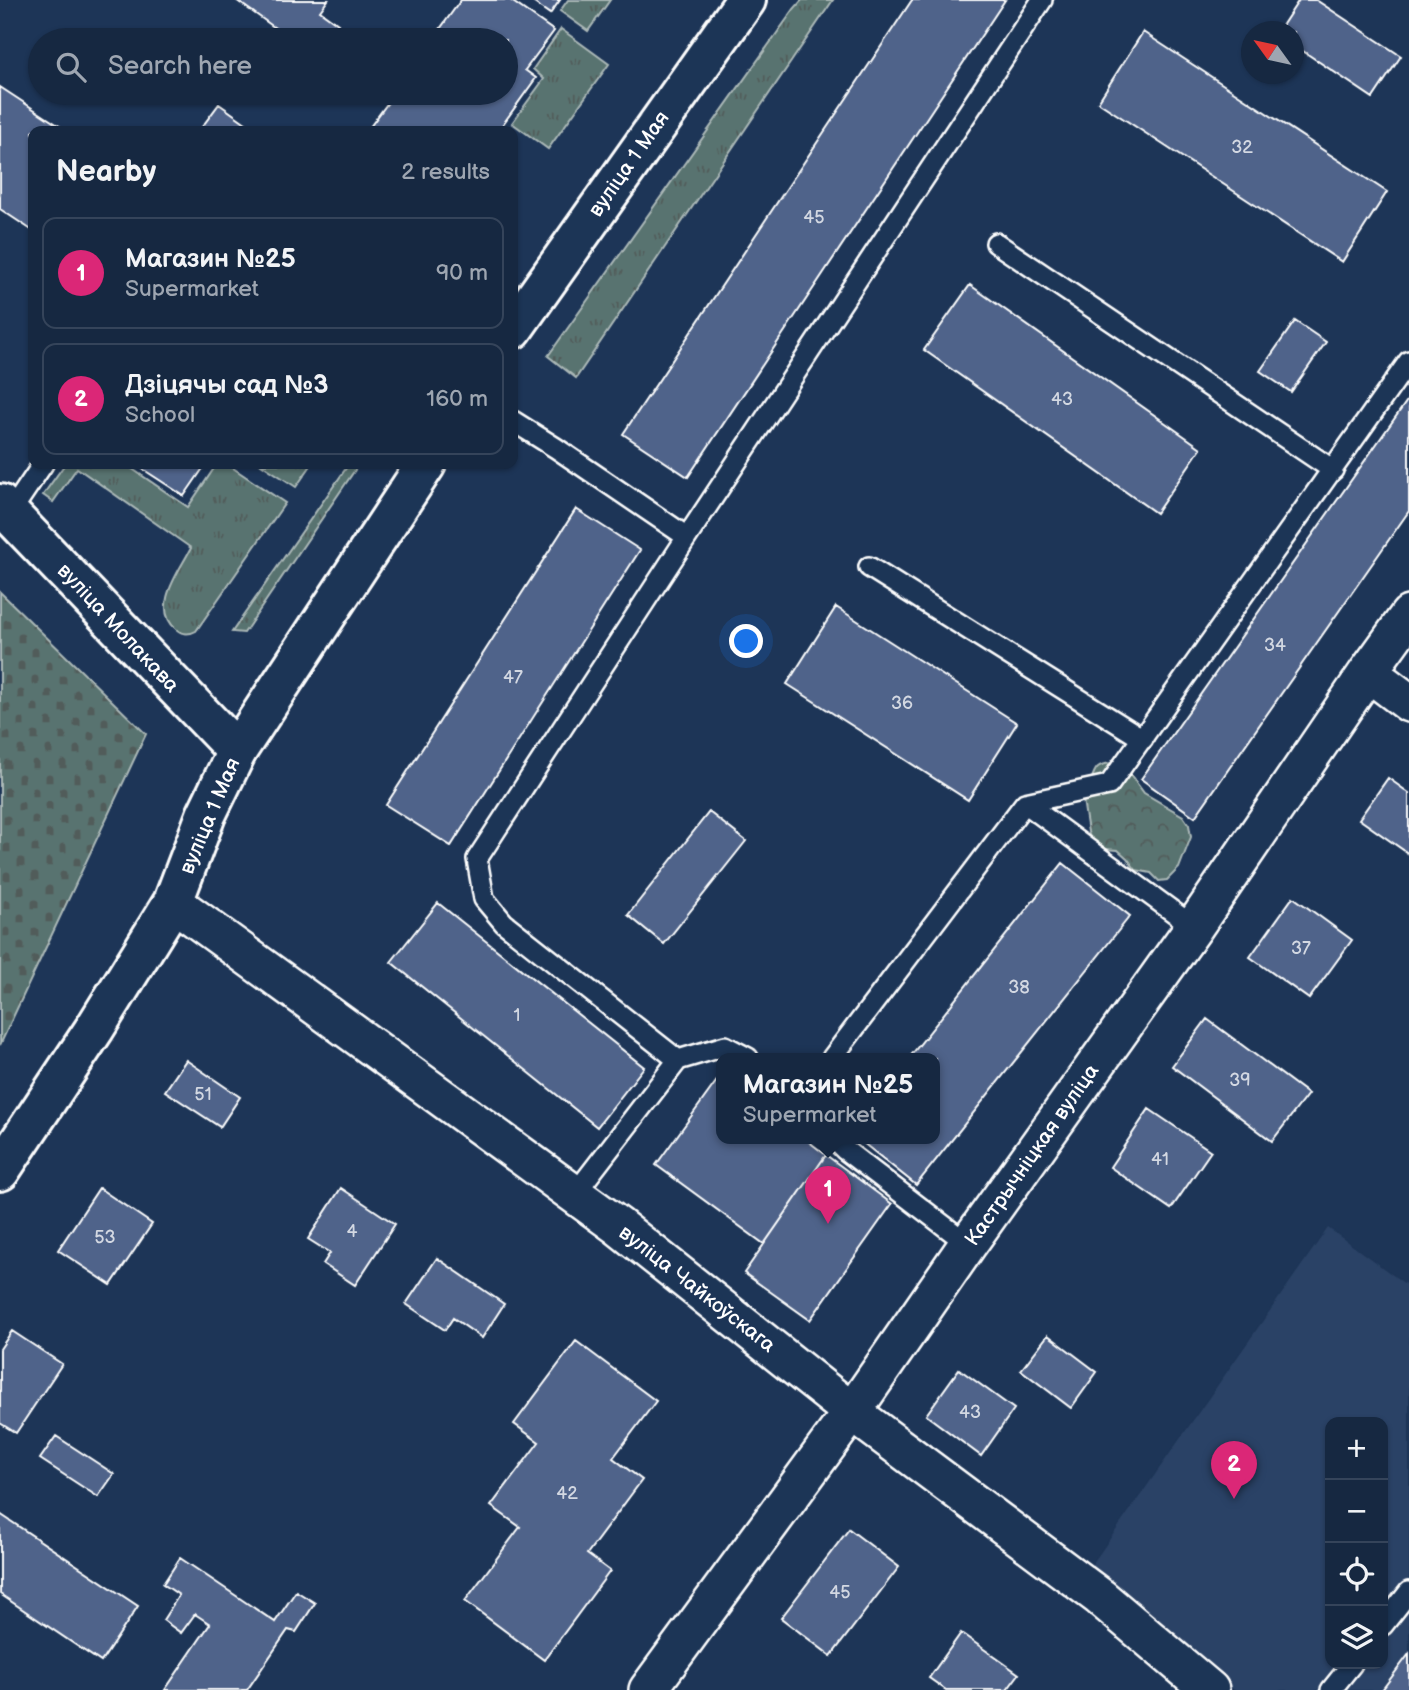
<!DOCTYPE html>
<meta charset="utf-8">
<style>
:root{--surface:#162841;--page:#1f3048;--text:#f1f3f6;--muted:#9ea6b1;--line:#35445a;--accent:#db2777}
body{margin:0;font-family:"Balsamiq Sans",sans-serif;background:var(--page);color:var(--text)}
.controls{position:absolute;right:21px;bottom:21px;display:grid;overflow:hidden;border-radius:14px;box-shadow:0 2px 5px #0004}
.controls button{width:63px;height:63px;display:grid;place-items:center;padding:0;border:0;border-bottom:2px solid var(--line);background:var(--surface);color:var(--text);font:35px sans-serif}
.compass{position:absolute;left:1241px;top:21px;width:63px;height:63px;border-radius:50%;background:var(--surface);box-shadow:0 2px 5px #0004;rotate:303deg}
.you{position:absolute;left:747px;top:642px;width:24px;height:24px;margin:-18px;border:5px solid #fff;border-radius:50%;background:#1a73e8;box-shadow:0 0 0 10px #1a73e833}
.badge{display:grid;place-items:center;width:46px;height:46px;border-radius:50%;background:var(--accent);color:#fff;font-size:23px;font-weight:700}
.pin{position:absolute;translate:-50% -58px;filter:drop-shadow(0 2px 4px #0008)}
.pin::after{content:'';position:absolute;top:37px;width:24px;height:21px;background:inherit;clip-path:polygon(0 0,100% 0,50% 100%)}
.popup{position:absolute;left:716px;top:1053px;width:224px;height:91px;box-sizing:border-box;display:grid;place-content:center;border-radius:14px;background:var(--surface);filter:drop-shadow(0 2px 5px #0005);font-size:23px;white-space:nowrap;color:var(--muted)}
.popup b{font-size:26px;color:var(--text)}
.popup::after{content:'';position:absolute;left:50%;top:100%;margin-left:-14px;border:14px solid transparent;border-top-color:var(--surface)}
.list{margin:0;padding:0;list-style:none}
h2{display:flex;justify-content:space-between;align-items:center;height:91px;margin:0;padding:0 28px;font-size:30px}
h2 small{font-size:23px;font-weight:400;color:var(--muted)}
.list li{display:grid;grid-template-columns:46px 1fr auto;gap:21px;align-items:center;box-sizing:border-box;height:112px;margin:0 14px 14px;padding:0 14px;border:2px solid var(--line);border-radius:14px}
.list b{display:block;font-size:26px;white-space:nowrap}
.list p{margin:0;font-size:23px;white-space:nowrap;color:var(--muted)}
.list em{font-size:23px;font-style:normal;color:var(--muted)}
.icon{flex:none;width:38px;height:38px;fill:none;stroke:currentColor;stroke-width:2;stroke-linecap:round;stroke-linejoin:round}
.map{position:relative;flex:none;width:1409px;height:1690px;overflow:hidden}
.search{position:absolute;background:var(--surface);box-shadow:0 2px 5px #0004;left:28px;top:28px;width:490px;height:77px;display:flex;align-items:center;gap:18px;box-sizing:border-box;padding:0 24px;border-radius:38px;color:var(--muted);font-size:26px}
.panel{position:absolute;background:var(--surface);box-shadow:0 2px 5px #0004;left:28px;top:126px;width:490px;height:343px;border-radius:14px}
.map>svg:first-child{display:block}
</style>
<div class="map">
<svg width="1409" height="1690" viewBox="0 0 1409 1690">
<defs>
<pattern id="grass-tufts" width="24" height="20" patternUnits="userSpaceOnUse" patternTransform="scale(1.75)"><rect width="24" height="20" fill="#597370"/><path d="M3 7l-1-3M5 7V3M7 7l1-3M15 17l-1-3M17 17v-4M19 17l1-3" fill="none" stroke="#515c5a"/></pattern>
<pattern id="forest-crowns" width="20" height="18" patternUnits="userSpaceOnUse" patternTransform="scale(1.75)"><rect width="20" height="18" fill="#597370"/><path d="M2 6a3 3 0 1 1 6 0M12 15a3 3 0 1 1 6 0" fill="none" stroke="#515c5a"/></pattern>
<pattern id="cemetery-stones" width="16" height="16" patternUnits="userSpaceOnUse" patternTransform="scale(1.75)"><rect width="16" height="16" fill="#597370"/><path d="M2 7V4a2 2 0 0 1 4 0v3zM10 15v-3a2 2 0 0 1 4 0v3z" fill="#515c5a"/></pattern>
</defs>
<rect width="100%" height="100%" fill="#1d3557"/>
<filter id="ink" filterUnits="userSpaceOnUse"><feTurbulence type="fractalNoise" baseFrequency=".0143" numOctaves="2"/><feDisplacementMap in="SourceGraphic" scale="14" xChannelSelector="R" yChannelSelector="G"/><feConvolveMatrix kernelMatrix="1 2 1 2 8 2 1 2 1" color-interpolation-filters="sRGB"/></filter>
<g filter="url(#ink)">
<path fill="#2c4366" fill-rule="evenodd" d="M 1328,1228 L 1409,1287 L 1409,1690 L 1234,1690 L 1084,1576 ZM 1330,1422 L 1383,1422 L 1383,1664 L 1330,1664 Z"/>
<path fill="url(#grass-tufts)" stroke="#acb9b8" stroke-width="2" d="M 568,0 L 610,0 L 588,31 L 560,11 Z
M 802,0 L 833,0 L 576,378 L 548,356 L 794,9 Z
M 561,29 L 609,64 L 548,149 L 512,123 L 544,79 L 533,69 Z
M 65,464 L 125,464 L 188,507 L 217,464 L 227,464 L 285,503 L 196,631 C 189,635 183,635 176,629 C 150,607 181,569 191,548 L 77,468 L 53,502 L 43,495 Z
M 261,464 L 312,464 L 296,487 Z
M 349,464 L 359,464 L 244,633 L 232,632 Z"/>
<path fill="url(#forest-crowns)" stroke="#acb9b8" stroke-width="2" d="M 1111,763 L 1127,770 L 1144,793 L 1183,816 L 1189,825 L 1191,837 L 1179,868 L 1167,880 L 1159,881 L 1151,873 L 1136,870 L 1127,858 L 1118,850 L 1105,849 L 1091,840 L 1088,832 L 1082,793 C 1085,790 1088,786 1090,782 C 1096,770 1094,765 1111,763 Z"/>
<path fill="url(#cemetery-stones)" stroke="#acb9b8" stroke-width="2" d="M 0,592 L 146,734 L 0,1045 Z"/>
<path fill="#4f648a" stroke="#fff" stroke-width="2" d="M 236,0 L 328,0 L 320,11 L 338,24 L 327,40 L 292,40 Z
M 461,0 L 510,0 L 554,31 L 525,70 L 536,78 L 498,131 L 367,131 L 395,93 L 506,93 L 506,40 L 432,40 Z
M 530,0 L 560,0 L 550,14 Z
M 912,0 L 1005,0 L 688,477 L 623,434 Z
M 1299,0 L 1316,0 L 1401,56 L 1373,98 L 1294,45 L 1294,32 L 1278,32 Z
M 1143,32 L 1387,192 L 1342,262 L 1098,102 Z
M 0,87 L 67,131 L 33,131 L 33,231 L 0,209 Z
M 219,104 L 257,131 L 199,131 Z
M 970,285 L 1201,448 L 1156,513 L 924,350 Z
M 1295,321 L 1326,342 L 1291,392 L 1260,371 Z
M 1409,398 L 1409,511 L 1195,817 L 1141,779 Z
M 135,464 L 206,464 L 184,496 Z
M 576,509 L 640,550 L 451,846 L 386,805 Z
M 836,607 L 1017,723 L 968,800 L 787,684 Z
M 1388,778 L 1409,793 L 1409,854 L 1359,819 Z
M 709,812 L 746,841 L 664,944 L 628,915 Z
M 1063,863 L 1130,916 L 916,1185 L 857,1138 L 935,1138 L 935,1058 L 909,1058 Z
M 1293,897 L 1352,940 L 1309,999 L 1250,957 Z
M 438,903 L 644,1067 L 597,1127 L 391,962 Z
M 1207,1019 L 1308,1094 L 1272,1141 L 1172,1066 Z
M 186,1060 L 240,1097 L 220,1127 L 165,1091 Z
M 721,1075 L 721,1138 L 804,1138 L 826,1155 L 764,1244 L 656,1165 Z
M 1149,1109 L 1211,1151 L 1171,1209 L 1110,1167 Z
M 826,1155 L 892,1204 L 810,1320 L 744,1273 Z
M 99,1188 L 152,1224 L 111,1285 L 58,1250 Z
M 341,1188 L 395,1224 L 355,1285 L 323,1264 L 330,1253 L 308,1239 Z
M 437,1258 L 504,1304 L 482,1338 L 453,1318 L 445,1330 L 406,1304 Z
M 12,1331 L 62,1364 L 16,1433 L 0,1423 L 0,1349 Z
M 1048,1335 L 1097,1372 L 1071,1408 L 1021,1370 Z
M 576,1341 L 656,1401 L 613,1458 L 642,1480 L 587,1554 L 610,1571 L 544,1660 L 465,1601 L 520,1527 L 491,1506 L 539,1442 L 514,1424 Z
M 959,1369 L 1014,1409 L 981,1456 L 926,1415 Z
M 56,1436 L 114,1474 L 98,1497 L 40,1459 Z
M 0,1514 L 138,1606 L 101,1662 L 0,1594 Z
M 849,1529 L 899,1567 L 831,1656 L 781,1618 Z
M 180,1558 L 275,1622 L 296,1591 L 315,1603 L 296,1632 L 288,1630 L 247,1690 L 165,1690 L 210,1624 L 195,1614 L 181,1633 L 163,1620 L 179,1595 L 163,1584 Z
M 961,1633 L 1019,1674 L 1007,1690 L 946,1690 L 929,1678 Z
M 1409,1654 L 1409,1690 L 1382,1690 Z"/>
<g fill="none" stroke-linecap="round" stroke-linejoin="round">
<defs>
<path id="service" d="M 996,243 L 1333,470
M 513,421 L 556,448 L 687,537
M 10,513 L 43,464
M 869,567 L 1143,739
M 1025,803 L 1194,927
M 832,1058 L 1025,803 L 1109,785 L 1409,361
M 678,1060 L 504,923 L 484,899 L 477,859 L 687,537 L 1042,0
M 833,1138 L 845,1150 L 968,1244
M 574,1195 L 678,1060 L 725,1046 L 748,1058
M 1383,1625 L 1409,1592
M 1331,1690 L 1352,1664"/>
<path id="minor" d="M 1368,672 L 1409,703
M 173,902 L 618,1226 L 852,1412 L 1100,1597 L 1210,1690
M 648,1690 L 852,1412 L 968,1244 L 1194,927 L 1368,672 L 1409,615"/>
<path id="tertiary" d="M 513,329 L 746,0
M 237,751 L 426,464"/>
<path id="secondary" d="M 0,504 L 237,751 L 206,815 L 173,902 L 95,1028 L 0,1171"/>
</defs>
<use href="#service" stroke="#fff" stroke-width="24"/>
<use href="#minor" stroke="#fff" stroke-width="42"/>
<use href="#tertiary" stroke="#fff" stroke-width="44"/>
<use href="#secondary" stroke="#fff" stroke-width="44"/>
<use href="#service" stroke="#1d3557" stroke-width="19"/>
<use href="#minor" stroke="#1d3557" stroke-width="37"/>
<use href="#tertiary" stroke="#1d3557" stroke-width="38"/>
<use href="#secondary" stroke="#1d3557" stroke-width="38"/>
</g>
</g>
<g text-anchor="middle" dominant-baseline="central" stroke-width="5" stroke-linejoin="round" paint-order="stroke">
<g font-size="18" fill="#d3d8e2">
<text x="1242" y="147">32</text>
<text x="814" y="217">45</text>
<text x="1062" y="399">43</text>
<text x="1275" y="645">34</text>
<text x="513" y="677">47</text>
<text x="902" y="703">36</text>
<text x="1301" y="948">37</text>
<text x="1019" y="987">38</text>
<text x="517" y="1015">1</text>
<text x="1240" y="1080">39</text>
<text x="203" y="1094">51</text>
<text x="1160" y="1159">41</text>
<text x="352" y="1231">4</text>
<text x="105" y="1237">53</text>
<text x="970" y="1412">43</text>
<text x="567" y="1493">42</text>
<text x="840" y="1592">45</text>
</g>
<g font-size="21" fill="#fff" stroke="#1d3557">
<text transform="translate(629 164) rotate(-55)">вуліца 1 Мая</text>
<text transform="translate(118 628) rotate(47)">вуліца Молакава</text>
<text transform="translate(210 816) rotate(-67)">вуліца 1 Мая</text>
<text transform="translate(1032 1155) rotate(-55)">Кастрычніцкая вуліца</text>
<text transform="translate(697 1289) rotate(38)">вуліца Чайкоўскага</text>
</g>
</g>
</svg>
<div class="controls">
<button>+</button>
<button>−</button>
<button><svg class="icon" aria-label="locate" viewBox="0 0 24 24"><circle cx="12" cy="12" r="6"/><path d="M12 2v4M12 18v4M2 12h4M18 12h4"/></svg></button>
<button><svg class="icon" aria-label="layers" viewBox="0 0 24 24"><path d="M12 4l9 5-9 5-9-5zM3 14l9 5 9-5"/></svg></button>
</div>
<svg class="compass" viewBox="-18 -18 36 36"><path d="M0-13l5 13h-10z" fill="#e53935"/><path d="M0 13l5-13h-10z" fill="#9ea6b1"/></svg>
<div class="you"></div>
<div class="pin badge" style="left:828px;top:1224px">1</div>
<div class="popup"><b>Магазин №25</b>Supermarket</div>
<div class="pin badge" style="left:1234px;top:1499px">2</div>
<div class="search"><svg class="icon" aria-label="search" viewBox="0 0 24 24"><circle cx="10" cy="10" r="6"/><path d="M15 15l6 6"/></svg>Search here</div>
<section class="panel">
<h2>Nearby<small>2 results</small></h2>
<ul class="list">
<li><span class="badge">1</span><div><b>Магазин №25</b><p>Supermarket</p></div><em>90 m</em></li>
<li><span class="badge">2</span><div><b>Дзіцячы сад №3</b><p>School</p></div><em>160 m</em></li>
</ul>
</section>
</div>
